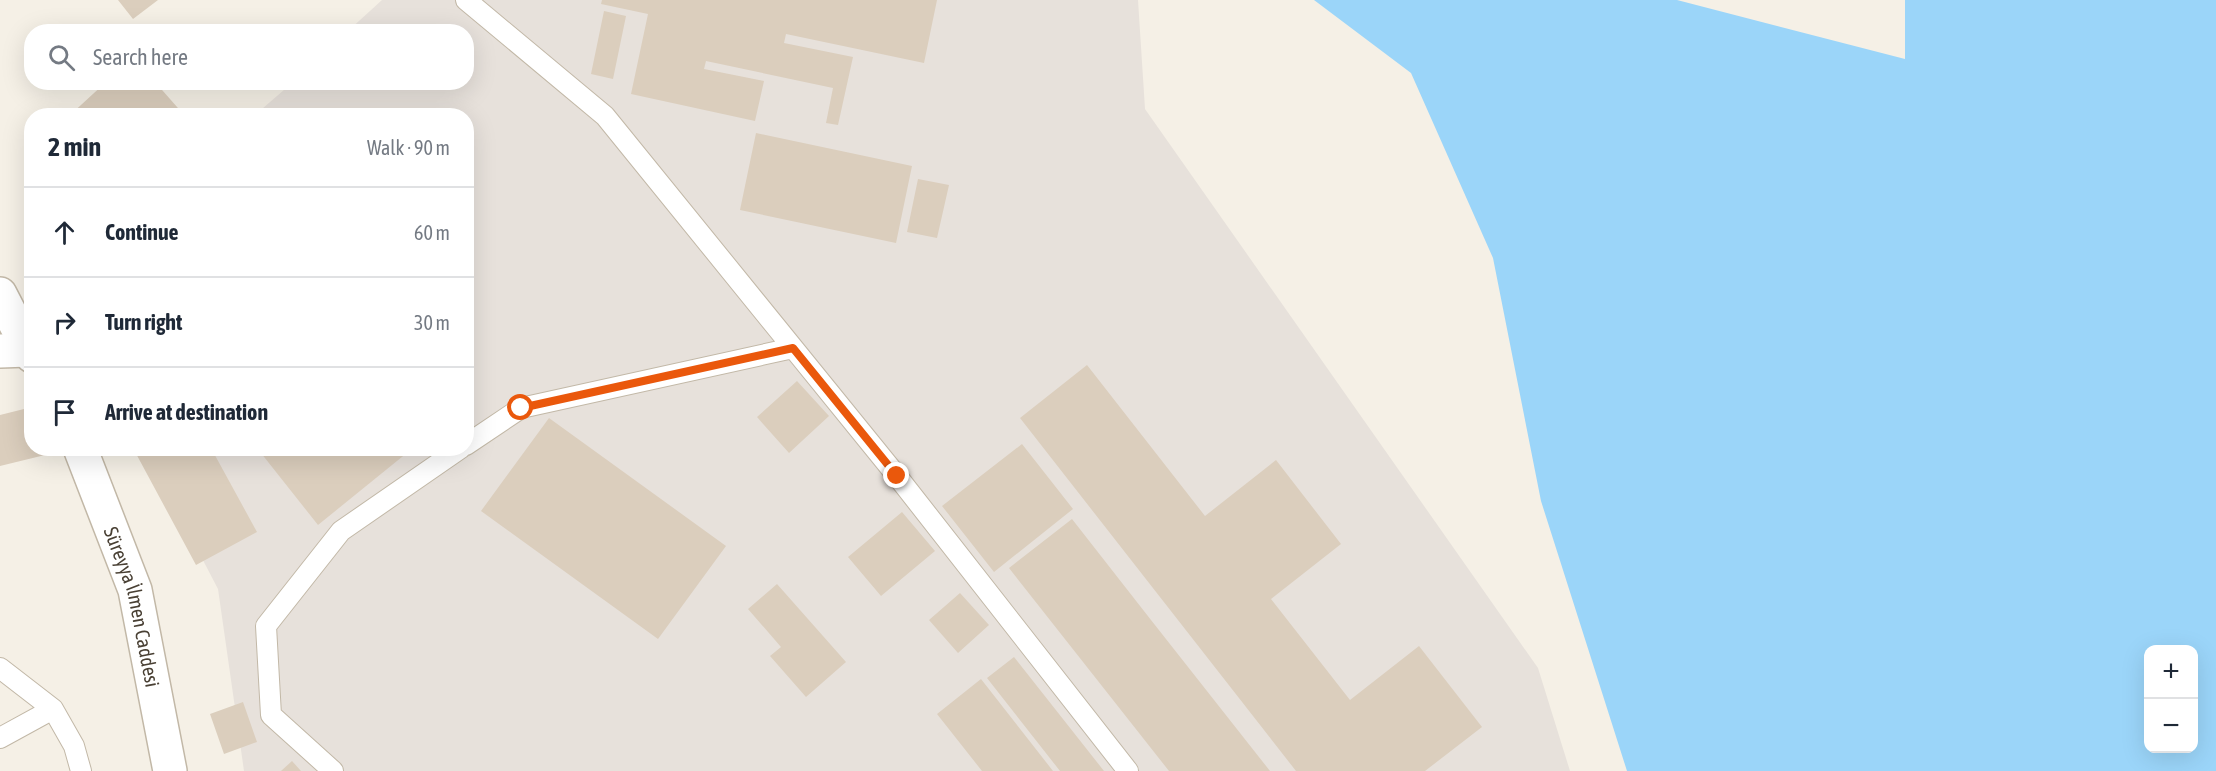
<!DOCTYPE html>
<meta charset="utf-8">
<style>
:root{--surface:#fff;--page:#f6f6f7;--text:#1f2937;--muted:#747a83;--line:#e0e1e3}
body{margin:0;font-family:"Asap Condensed",sans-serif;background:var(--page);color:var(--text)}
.controls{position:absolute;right:18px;bottom:18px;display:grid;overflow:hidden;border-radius:12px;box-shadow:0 6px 24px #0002}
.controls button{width:54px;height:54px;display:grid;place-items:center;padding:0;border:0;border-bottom:2px solid var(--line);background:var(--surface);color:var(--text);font:30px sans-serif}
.stop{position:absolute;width:18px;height:18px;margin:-14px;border:4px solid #ea580c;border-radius:50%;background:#fff}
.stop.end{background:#ea580c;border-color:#fff;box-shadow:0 2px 6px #0008}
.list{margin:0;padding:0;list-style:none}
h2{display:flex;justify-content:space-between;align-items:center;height:78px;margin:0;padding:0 24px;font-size:26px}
h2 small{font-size:20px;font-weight:400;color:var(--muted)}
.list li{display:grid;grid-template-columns:39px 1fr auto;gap:18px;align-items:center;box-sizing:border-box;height:90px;padding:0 24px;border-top:2px solid var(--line)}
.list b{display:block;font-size:22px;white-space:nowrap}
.list em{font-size:20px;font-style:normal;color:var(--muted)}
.icon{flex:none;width:33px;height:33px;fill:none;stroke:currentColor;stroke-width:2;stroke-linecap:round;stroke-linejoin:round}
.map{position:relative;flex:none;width:2216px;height:771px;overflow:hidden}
.search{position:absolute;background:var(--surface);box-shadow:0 6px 24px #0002;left:24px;top:24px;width:450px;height:66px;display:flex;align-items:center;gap:15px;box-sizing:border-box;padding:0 21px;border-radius:24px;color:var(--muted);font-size:22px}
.panel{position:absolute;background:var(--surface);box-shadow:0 6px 24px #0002;left:24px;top:108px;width:450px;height:348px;border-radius:24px}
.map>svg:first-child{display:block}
</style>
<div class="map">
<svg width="2216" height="771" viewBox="0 0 2216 771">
<rect width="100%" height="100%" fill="#f5f0e6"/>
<path fill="#e7e1db" d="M 382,0 L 1138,0 L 1145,109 L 1538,668 L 1570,771 L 244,771 L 218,589 L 145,449 L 466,448 L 466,116 L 255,115 L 292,83 L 466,82 L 466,32 L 348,31 Z"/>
<path fill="#9bd5f9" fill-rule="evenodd" d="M 1314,0 L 1677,0 L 1905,59 L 1905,0 L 2216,0 L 2216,771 L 1627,771 L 1541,501 L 1493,258 L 1411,73 ZM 2148,650 L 2194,650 L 2194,748 L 2148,748 Z"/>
<path fill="#dbcebd" d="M 118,0 L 158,0 L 133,19 Z
M 602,0 L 937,0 L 924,63 L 786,34 L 784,43 L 853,57 L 838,125 L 826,123 L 833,88 L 706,61 L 704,69 L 764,81 L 755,121 L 631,94 L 648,14 L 601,4 Z
M 604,11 L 626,16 L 613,79 L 591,74 Z
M 106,82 L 155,82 L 185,116 L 69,116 Z
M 756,133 L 912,166 L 896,243 L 740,210 Z
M 918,179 L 949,185 L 937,238 L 907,232 Z
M 1087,365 L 1205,516 L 1276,460 L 1341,544 L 1271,599 L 1350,700 L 1419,646 L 1482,727 L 1425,771 L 1296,771 L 1020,418 Z
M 797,381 L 829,416 L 789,453 L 757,417 Z
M 32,407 L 32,448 L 43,448 L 45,455 L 0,466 L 0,415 Z
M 549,418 L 726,546 L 658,639 L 481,511 Z
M 1022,444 L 1073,509 L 994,572 L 942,506 Z
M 133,448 L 211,448 L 257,532 L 196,565 Z
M 257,448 L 413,448 L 318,525 Z
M 902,512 L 935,551 L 881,596 L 848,557 Z
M 1072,519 L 1151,620 L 1270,771 L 1169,771 L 1009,568 Z
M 777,584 L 846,662 L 806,697 L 770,656 L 781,647 L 748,609 Z
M 960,593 L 989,625 L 958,653 L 929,620 Z
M 1014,657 L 1104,771 L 1060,771 L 987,678 Z
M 981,679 L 1053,771 L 982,771 L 937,714 Z
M 243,702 L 257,742 L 224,754 L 210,714 Z
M 292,761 L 301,771 L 281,771 Z"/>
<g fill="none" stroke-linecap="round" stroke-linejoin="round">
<defs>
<path id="service" d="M 466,0 L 605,116 L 897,476 L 1128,771
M 466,445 L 521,408 L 793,348
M 0,668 L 53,709 L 74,746 L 81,771
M 0,738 L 53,709
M 333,771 L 271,715 L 266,626 L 341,531 L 461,448"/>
<path id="minor" d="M 0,351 L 28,350"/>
<g id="tertiary">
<path d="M 0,294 L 32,356"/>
<path id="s1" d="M 80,448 L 135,590 L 170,771"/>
</g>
</defs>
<use href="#service" stroke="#c2b8a7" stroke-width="22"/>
<use href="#minor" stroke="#c2b8a7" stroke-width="36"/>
<use href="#tertiary" stroke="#c2b8a7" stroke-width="36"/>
<use href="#service" stroke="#fff" stroke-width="20"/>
<use href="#minor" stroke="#fff" stroke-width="33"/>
<use href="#tertiary" stroke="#fff" stroke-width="33"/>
</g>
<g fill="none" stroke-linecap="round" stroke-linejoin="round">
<path stroke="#ea580c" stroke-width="8" d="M 521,408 L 793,348 L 897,476"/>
</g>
<g text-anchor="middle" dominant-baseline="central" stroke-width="6" stroke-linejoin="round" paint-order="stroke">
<g font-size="20" fill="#494034" stroke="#fff">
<text stroke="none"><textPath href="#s1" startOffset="168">Süreyya İlmen Caddesi</textPath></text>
</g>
</g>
</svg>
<div class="controls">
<button>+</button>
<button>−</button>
</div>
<div class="stop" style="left:521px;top:408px"></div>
<div class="stop end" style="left:897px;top:476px"></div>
<div class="search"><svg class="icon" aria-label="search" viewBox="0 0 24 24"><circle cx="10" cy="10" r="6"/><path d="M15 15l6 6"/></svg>Search here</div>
<section class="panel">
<h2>2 min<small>Walk · 90 m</small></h2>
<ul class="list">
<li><svg class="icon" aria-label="ahead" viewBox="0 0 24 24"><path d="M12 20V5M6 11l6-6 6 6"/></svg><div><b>Continue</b></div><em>60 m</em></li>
<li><svg class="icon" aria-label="right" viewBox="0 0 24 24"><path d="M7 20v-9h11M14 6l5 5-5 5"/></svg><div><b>Turn right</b></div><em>30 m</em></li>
<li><svg class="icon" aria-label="arrive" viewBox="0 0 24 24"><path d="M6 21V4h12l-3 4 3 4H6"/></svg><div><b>Arrive at destination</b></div></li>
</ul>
</section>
</div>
